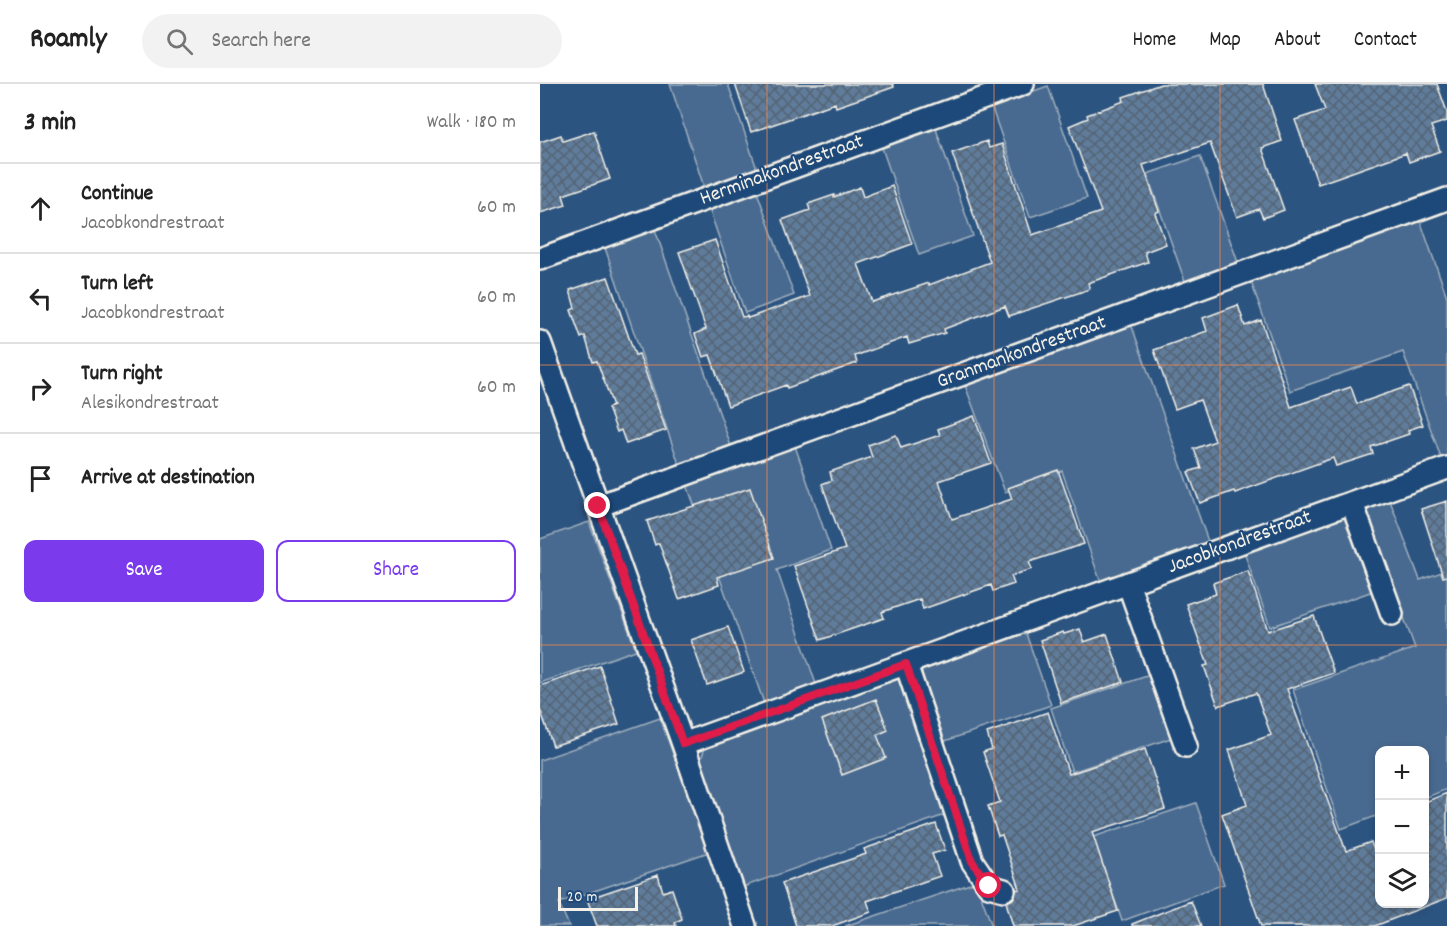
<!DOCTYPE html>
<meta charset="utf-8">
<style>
:root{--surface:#fff;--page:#f2f2f2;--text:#222;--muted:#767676;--line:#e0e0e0;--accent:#7c3aed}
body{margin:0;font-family:Dekko,sans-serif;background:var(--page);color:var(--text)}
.controls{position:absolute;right:18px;bottom:18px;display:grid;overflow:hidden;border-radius:12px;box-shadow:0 3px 9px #0003}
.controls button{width:54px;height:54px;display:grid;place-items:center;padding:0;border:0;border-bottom:2px solid var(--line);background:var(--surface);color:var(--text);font:30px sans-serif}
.scale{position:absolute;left:18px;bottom:15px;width:80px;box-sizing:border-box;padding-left:6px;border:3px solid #f4f1e8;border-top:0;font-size:16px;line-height:21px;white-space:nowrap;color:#f4f1e8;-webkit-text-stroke:4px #1f4a7a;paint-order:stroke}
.stop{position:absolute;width:18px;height:18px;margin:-14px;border:4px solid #e11d48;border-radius:50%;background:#fff}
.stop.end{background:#e11d48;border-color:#fff;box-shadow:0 2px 6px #0008}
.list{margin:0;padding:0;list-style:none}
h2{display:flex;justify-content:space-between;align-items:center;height:78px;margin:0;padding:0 24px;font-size:26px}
h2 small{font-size:20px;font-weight:400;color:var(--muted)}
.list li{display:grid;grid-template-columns:39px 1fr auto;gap:18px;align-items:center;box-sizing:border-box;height:90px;padding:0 24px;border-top:2px solid var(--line)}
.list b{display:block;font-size:22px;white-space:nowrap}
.list p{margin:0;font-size:20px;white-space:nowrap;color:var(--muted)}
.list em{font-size:20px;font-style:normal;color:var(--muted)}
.actions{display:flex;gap:12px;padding:18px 24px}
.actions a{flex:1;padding:14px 0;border:2px solid var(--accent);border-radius:12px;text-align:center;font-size:21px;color:var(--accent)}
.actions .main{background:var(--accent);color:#fff}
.icon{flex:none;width:33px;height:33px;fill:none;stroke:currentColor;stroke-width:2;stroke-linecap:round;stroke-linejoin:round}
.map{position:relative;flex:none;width:907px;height:842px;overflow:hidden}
header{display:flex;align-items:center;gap:36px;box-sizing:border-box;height:84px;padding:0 30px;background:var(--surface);border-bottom:2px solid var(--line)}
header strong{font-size:28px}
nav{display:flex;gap:33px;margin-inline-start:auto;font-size:21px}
.search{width:420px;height:54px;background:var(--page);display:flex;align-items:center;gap:15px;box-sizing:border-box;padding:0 21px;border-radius:33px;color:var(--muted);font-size:22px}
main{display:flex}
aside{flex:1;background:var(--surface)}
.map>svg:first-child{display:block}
</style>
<header>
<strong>Roamly</strong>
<div class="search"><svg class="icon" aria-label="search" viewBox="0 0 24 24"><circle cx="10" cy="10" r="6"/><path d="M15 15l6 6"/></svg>Search here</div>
<nav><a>Home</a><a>Map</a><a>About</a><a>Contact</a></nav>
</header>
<main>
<aside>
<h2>3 min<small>Walk · 180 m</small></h2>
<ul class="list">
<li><svg class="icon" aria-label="ahead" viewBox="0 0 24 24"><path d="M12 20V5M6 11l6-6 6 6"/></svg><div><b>Continue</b><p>Jacobkondrestraat</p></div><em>60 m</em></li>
<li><svg class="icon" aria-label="left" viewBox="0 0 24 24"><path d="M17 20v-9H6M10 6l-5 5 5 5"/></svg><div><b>Turn left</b><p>Jacobkondrestraat</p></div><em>60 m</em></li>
<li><svg class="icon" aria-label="right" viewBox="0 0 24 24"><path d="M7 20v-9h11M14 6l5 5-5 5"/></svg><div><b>Turn right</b><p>Alesikondrestraat</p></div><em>60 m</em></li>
<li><svg class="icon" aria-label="arrive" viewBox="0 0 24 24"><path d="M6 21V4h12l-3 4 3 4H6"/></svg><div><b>Arrive at destination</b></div></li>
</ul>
<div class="actions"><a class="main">Save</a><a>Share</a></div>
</aside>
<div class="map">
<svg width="907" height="842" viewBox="0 0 907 842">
<defs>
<pattern id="building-cross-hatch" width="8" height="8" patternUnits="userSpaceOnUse" patternTransform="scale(1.5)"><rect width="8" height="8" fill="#5e7b9a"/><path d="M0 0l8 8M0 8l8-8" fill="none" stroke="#556474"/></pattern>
</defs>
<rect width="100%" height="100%" fill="#2c5481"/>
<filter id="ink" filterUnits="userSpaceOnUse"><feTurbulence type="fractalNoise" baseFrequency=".0167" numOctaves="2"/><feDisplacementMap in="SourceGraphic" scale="12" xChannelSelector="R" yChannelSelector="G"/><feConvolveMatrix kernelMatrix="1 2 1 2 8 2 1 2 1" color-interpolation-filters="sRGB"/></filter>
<g filter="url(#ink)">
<path fill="#496b90" stroke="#9eaebc" stroke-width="1.5" d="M 130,0 L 188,0 L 218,88 L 165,106 Z
M 508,2 L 547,114 L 490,133 L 451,22 Z
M 396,45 L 433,152 L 379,171 L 342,64 Z
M 660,72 L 700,184 L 647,203 L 607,90 Z
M 216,105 L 254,211 L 205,229 L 168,122 Z
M 880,136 L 907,213 L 907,372 L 901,374 L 863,268 L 750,307 L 710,195 Z
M 113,140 L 192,365 L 140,383 L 63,158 Z
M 590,237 L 669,460 L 561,499 L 522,387 L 465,408 L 423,296 Z
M 254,359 L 291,466 L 237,486 L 277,603 L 225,622 L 146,398 Z
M 849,414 L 880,496 L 907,486 L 907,705 L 885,714 L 884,666 L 840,666 L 839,731 L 801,745 L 753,606 L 875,564 L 823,423 Z
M 810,432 L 836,506 L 730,543 L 704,468 Z
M 49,438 L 96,566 L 0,599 L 0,455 Z
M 484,544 L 511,621 L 402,658 L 380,593 L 380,585 Z
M 613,590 L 634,653 L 532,688 L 511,624 Z
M 350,595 L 360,595 L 368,602 L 410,729 L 203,803 L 163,690 L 161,675 L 166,661 Z
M 120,634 L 169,768 L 19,819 L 29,842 L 0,842 L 0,676 Z
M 656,719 L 684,800 L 582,837 L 553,753 Z
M 436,798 L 452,842 L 305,842 Z"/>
<path fill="url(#building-cross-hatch)" stroke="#f4f1e8" stroke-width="1.5" d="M 195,0 L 353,0 L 354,3 L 296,23 L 295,19 L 211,48 Z
M 621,0 L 723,0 L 742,57 L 722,64 L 744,126 L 723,134 L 719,125 L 697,133 L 670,59 L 603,81 L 619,127 L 615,129 L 626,160 L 605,168 L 608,178 L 548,199 L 550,205 L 469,232 L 465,222 L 404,245 L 405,249 L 369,260 L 367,253 L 315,272 L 317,279 L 247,304 L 246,301 L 188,322 L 170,271 L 163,273 L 155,250 L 166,245 L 139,168 L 175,156 L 202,233 L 207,232 L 208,234 L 270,212 L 242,136 L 270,126 L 268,120 L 294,111 L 294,113 L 320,103 L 323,113 L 352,102 L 372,160 L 318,180 L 332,218 L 389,199 L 389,201 L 450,178 L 412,69 L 447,57 L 449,64 L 462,60 L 492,151 L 561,128 L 529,42 L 548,34 L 547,31 L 584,17 L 583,13 Z
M 775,0 L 897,0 L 907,28 L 907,37 L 891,42 L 900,67 L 869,78 L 866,69 L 778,100 L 755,36 L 785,26 Z
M 54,47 L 70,95 L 23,111 L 26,121 L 0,129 L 0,58 L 21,51 L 23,57 Z
M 68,193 L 95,271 L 99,270 L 126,346 L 86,360 L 81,346 L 77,348 L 68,324 L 73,322 L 57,277 L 53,278 L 45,252 L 41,254 L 31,226 L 35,224 L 30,206 Z
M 698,221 L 705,242 L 721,236 L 751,323 L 811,303 L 817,320 L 869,302 L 883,341 L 868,346 L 869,350 L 831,363 L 833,370 L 796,382 L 793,374 L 695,409 L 694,407 L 660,419 L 648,388 L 661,384 L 654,365 L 675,357 L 660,316 L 635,325 L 614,266 L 667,247 L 663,234 Z
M 434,332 L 451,379 L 399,397 L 412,435 L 472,415 L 468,404 L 518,386 L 544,460 L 489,478 L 492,485 L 471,492 L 474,500 L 453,507 L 451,501 L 383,525 L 380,515 L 342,528 L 344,534 L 280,556 L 254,482 L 305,465 L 282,400 L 292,396 L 290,388 L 332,373 L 328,361 L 356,351 L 361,364 L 400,351 L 398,345 Z
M 210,404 L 234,474 L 177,493 L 179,501 L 139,515 L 119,459 L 115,461 L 107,437 Z
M 907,417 L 907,492 L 903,493 L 881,425 Z
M 708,487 L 728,547 L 774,532 L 785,564 L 794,589 L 747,605 L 806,767 L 831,758 L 840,783 L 840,819 L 885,819 L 885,718 L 907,709 L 907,814 L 835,842 L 721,842 L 682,730 L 707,721 L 689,666 L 731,651 L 716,609 L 678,622 L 664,582 L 668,581 L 646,520 L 676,510 L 673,499 Z
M 188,543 L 204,588 L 167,601 L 151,556 Z
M 540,545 L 544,558 L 567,550 L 583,598 L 521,619 L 500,556 L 523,548 L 524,550 Z
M 60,582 L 79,640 L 13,662 L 0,625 L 0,602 Z
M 336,615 L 348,646 L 337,651 L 346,674 L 302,691 L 282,636 Z
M 508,628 L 529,690 L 605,665 L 625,725 L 552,748 L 578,827 L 533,842 L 473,842 L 466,818 L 473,815 L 476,806 L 480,805 L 462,751 L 458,752 L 448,722 L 460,718 L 443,668 L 452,665 L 447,649 Z
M 396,740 L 405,766 L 392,770 L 400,792 L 327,817 L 331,828 L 292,842 L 256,842 L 242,799 L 326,770 L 324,765 Z
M 118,791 L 123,808 L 132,805 L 142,835 L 135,838 L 136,842 L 57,842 L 47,815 Z
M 651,817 L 661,842 L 592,842 L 592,840 Z"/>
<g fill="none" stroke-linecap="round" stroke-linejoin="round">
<defs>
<path id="street" d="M 0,175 L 483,0
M 0,258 L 143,660 L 205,842
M 812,419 L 852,530
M 58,422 L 907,115
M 588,499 L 646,662
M 366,580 L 432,777 L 449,802 L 464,806
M 143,660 L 907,384"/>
</defs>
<use href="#street" stroke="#f4f1e8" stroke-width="26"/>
<use href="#street" stroke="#1f4a7a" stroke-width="21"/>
</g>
</g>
<g fill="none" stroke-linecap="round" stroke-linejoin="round" filter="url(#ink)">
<path stroke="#e11d48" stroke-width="8" d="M 58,422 L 143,660 L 366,580 L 432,777 L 449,802"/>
</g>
<path fill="none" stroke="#ec874e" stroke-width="1.5" stroke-opacity="0.55" d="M 227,0 L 227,842M 454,0 L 454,842M 680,0 L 680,842M 0,281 L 907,281M 0,561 L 907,561"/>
<g text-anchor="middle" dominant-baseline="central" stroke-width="4.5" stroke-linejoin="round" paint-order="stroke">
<g font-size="21" fill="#f4f1e8" stroke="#1f4a7a">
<text transform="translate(242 87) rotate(-20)">Herminakondrestraat</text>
<text transform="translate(482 269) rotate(-20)">Granmankondrestraat</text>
<text transform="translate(700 459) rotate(-20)">Jacobkondrestraat</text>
</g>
</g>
</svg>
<div class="controls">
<button>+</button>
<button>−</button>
<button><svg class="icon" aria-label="layers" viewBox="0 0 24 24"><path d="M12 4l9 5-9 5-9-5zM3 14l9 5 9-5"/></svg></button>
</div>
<div class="scale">20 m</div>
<div class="stop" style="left:449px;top:802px"></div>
<div class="stop end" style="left:58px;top:422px"></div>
</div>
</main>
